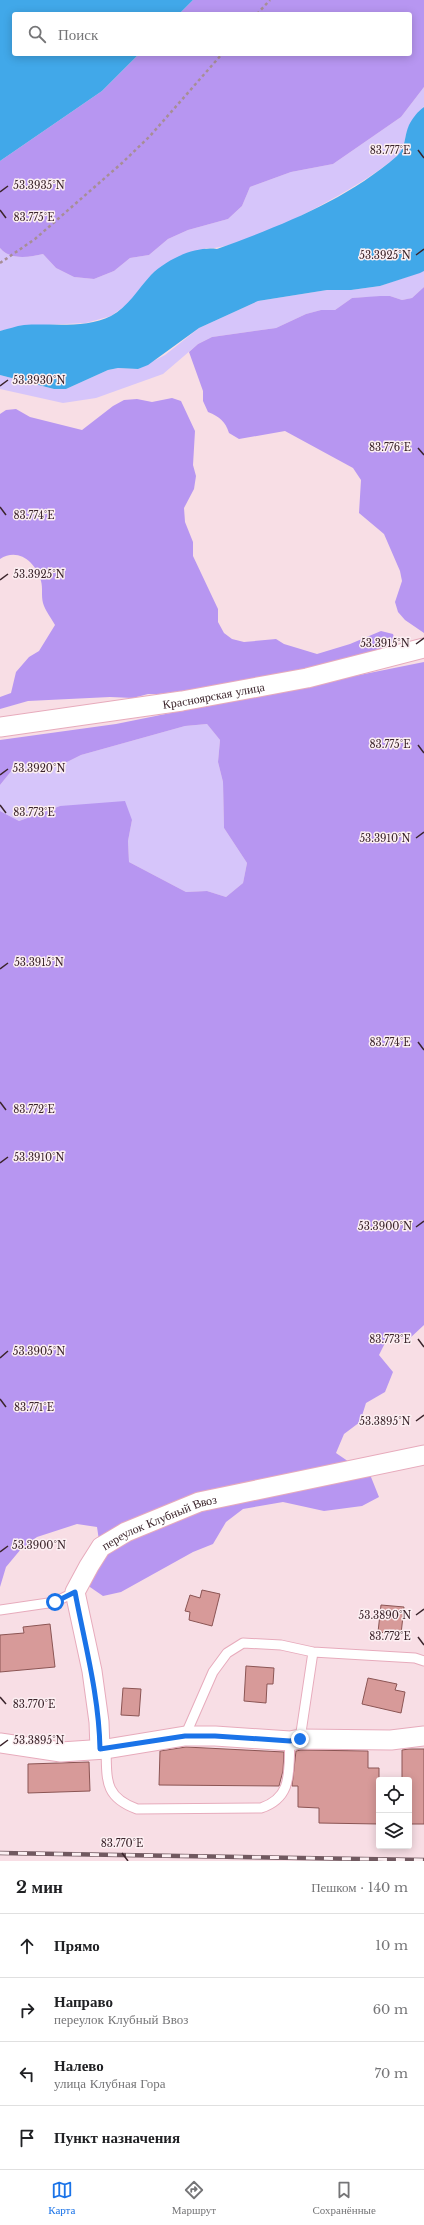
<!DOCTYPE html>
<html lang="ru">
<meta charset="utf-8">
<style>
:root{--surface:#fff;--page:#f6f6f6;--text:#202124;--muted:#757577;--line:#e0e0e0;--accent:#1a73e8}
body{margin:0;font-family:"Libre Baskerville",serif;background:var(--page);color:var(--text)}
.controls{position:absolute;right:12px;bottom:12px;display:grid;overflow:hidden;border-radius:4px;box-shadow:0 2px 10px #0003}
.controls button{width:36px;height:36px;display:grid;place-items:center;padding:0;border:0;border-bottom:1px solid var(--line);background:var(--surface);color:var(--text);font:20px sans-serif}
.stop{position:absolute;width:12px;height:12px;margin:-9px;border:3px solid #1a73e8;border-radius:50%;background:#fff}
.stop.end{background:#1a73e8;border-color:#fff;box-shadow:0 1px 4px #0008}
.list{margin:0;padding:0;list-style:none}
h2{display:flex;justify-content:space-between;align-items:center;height:52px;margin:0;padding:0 16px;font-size:17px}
h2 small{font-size:13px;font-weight:400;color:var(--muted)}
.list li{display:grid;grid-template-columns:26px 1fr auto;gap:12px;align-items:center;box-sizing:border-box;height:64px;padding:0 16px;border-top:1px solid var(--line)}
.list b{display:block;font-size:15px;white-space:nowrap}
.list p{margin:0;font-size:13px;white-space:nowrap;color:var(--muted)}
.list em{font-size:13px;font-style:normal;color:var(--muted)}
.icon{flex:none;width:22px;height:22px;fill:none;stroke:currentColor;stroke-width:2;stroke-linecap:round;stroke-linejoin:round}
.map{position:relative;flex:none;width:424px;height:1861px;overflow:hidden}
.search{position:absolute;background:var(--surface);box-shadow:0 2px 10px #0003;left:12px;right:12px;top:12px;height:44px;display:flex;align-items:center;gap:10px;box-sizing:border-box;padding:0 14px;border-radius:4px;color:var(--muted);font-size:15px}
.sheet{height:308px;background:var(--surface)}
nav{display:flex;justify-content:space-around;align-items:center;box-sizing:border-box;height:56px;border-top:1px solid var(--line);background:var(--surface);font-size:11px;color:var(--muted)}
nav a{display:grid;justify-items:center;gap:2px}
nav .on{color:var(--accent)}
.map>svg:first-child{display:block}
</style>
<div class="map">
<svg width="424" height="1861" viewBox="0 0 424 1861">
<rect width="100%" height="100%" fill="#f8dee5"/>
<path fill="#d6c5fa" d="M 424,87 C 424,93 424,101 424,106 C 422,111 413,119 410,125 C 404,134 406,147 398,155 C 369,183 244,252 206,248 L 111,316 L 86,323 L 22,326 L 0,331 L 0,248 C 11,261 30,257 43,254 L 56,268 L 74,277 L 94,279 L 114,271 L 130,258 L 149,255 L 168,239 L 188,230 L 228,219 L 242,206 L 250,187 L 291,172 L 333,164 L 401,117 Z
M 424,271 L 424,287 L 412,298 L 402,300 L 390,296 L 352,298 L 335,310 L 321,310 L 306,314 L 276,328 L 212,337 L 198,344 L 163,374 L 96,398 L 63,403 L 0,389 L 0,375 L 54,389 L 66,389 L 108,370 L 118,368 L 138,369 L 165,355 L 199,328 L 258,301 L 327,290 L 351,290 L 380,286 Z
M 207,724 L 220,740 L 218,762 L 223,782 L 224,828 L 247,863 L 243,883 L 226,897 L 207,891 L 186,892 L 129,862 L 128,841 L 132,820 L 60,806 L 19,821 L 0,811 L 0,785 L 17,764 L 61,765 L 81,755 L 185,726 Z"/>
<path fill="#b796f1" d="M 193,0 L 424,0 L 424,87 L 401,117 L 333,164 L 291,172 L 250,187 L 242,206 L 228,219 L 188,230 L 168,239 L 149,255 L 130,258 L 114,271 L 94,279 L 74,277 L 56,268 L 43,254 C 30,257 11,261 0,248 L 0,161 L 102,91 L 139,54 L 410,54 L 410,14 L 179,14 Z
M 424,287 L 424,633 L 405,620 L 398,612 L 395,602 L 402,581 L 400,571 L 384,534 L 359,513 L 361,480 L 353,468 L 285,431 L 239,439 L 229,433 C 225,421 220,417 208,412 L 203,401 L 203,391 L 189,352 L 198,344 L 212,337 L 276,328 L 306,314 L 321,310 L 335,310 L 352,298 L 380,296 L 390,296 L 402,300 L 412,298 Z
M 172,398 L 181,401 L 195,431 L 193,465 L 196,476 L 194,489 L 184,508 L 185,522 L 193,542 L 193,556 L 218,609 L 218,622 L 224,633 L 232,639 L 244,642 L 276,639 L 284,644 L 317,654 L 350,644 L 381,631 L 393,634 L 396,645 L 389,651 L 298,675 L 159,694 L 148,694 L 133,698 L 110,697 L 28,701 L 0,709 L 0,697 L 11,693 L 16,672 L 29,657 L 39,651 L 55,625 C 51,618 45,610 43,603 C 41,596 43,588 41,581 C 36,562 18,547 0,559 L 0,414 L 6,410 L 16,409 L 30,417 L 82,430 L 113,406 L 124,400 L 137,399 L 152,402 Z
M 424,662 L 424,1325 L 409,1339 L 388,1337 L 379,1355 L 393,1372 L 385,1392 L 366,1403 L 360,1422 L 344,1434 L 336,1453 L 371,1477 L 379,1497 L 362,1506 L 324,1511 L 283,1502 L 243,1509 L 226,1522 L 213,1544 L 193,1552 L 121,1592 L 103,1596 L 87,1585 L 100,1547 L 97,1527 L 77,1524 L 37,1537 L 21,1549 L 6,1567 L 0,1587 L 0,811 L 19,821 L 60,806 L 125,801 L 132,820 L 128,841 L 129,862 L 186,892 L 207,891 L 226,897 L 243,883 L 247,863 L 224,828 L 223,782 L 218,762 L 220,740 L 207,724 L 185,726 L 81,755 L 61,765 L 17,764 L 0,785 L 0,740 L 116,724 Z"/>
<path fill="#41a8e9" d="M 0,0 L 193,0 L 179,14 L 14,14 L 14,54 L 139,54 L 102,91 L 0,161 Z
M 424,107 L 424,271 L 420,273 L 380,286 L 351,290 L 327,290 L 258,301 L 199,328 L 148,365 L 138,369 L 118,368 L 108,370 L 66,389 L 54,389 L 0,375 L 0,331 C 8,329 16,326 24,325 C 51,323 86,329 111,316 C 128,307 138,289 151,275 C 167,259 195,246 217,249 C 280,226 345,201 397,156 C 406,148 404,136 409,125 C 412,119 418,111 424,107 Z"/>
<path fill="#d79a99" stroke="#8b5554" d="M 202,1590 L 220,1594 L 212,1626 L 189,1620 L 190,1612 L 185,1611 L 190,1595 L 200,1598 Z
M 381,1605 L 404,1607 L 401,1634 L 378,1632 Z
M 50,1624 L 55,1667 L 0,1672 L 0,1635 L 24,1633 L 23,1627 Z
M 246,1666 L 274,1668 L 273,1684 L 267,1684 L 266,1703 L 244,1701 Z
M 368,1678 L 397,1684 L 395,1690 L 405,1692 L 401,1713 L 362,1704 Z
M 123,1688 L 141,1689 L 139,1716 L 121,1715 Z
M 186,1747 L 284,1752 L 283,1771 L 279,1786 L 159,1785 L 160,1751 Z
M 409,1749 L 424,1749 L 424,1824 L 409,1824 L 409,1780 L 402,1780 L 402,1750 Z
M 301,1750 L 368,1751 L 368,1768 L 379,1768 L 379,1824 L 319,1823 L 319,1808 L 298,1807 L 298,1786 L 292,1786 L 296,1751 Z
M 89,1762 L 90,1791 L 28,1793 L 28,1764 Z"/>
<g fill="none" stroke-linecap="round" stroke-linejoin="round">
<defs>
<path id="service" d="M 0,1610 L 55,1602 L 75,1592
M 185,1736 L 213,1672 L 227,1653 L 243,1643 L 281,1645 L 313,1652 L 415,1658 L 424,1661
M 300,1739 L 313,1652
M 106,1749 C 107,1780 104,1797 137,1809 L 261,1808 C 294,1797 288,1770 290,1741"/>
<g id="minor">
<path id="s1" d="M 0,727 L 182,701 L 307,678 L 424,648"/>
<path d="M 0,1743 L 61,1752 L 106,1749 L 185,1736 L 215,1736 L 290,1741 L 300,1739 L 391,1740 L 424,1736"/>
<path id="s2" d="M 100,1749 L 99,1722 L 92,1671 L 75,1592 L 89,1566 L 101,1547 L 126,1532 L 199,1502 L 424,1455"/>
</g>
</defs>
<use href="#service" stroke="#e7abbc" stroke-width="11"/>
<use href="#minor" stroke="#e7abbc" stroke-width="21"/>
<path stroke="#a78e95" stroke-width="2.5" stroke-dasharray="3 3" stroke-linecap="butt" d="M 257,14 L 270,0
M 0,263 L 35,239 L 122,163 L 150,136 L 222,54"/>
<use href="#service" stroke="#fff" stroke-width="9"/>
<use href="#minor" stroke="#fff" stroke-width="19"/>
<defs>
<path id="rail" d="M 0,1853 L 424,1860"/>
</defs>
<use href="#rail" stroke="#715960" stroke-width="4.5"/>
<use href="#rail" stroke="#fceff2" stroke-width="3" stroke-dasharray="9" stroke-linecap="butt"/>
</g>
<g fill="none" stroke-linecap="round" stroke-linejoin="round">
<path stroke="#1a73e8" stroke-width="5" d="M 55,1602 L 75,1592 C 85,1645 99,1696 100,1749 L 185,1736 L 215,1736 L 290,1741 L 300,1739"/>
</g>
<path fill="none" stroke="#3b242b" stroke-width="1.5" d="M 418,150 L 424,158M 0,192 L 8,186M 0,210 L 6,218M 416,255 L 424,249M 0,386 L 8,380M 418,448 L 424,455M 0,507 L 6,515M 0,580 L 8,574M 416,644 L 424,638M 418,745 L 424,753M 0,775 L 8,769M 0,805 L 6,813M 416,838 L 424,832M 0,969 L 8,963M 418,1042 L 424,1050M 0,1102 L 6,1110M 0,1163 L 8,1157M 416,1227 L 424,1221M 418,1339 L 424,1347M 0,1358 L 8,1351M 0,1399 L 6,1407M 416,1421 L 424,1415M 0,1552 L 8,1546M 416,1615 L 424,1609M 418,1637 L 424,1645M 0,1697 L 6,1704M 0,1746 L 8,1740M 122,1853 L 128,1861"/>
<g text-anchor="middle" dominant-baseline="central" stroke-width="3" stroke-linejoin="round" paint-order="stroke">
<g font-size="12" fill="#3b242b" stroke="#fceff2">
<text stroke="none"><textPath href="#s1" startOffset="216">Красноярская улица</textPath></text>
<text stroke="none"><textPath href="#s2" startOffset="275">переулок Клубный Ввоз</textPath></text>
</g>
</g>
<g font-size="10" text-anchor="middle" fill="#3b242b" stroke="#fceff2" stroke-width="3" stroke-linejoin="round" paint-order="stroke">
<text x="390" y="154">83.777°E</text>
<text x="39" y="189">53.3935°N</text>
<text x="34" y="221">83.775°E</text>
<text x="385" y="259">53.3925°N</text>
<text x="39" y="384">53.3930°N</text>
<text x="390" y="451">83.776°E</text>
<text x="34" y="519">83.774°E</text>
<text x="39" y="578">53.3925°N</text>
<text x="385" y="647">53.3915°N</text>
<text x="390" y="748">83.775°E</text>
<text x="39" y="772">53.3920°N</text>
<text x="34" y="816">83.773°E</text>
<text x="385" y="842">53.3910°N</text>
<text x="39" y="966">53.3915°N</text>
<text x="390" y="1046">83.774°E</text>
<text x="34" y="1113">83.772°E</text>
<text x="39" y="1161">53.3910°N</text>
<text x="385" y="1230">53.3900°N</text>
<text x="390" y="1343">83.773°E</text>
<text x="39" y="1355">53.3905°N</text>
<text x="34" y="1411">83.771°E</text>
<text x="385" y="1425">53.3895°N</text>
<text x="39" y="1549">53.3900°N</text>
<text x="385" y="1619">53.3890°N</text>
<text x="390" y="1640">83.772°E</text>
<text x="34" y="1708">83.770°E</text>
<text x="39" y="1744">53.3895°N</text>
<text x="122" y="1847">83.770°E</text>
</g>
</svg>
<div class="controls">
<button><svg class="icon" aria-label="locate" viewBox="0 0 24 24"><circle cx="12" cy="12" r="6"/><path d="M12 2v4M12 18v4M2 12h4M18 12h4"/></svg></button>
<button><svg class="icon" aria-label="layers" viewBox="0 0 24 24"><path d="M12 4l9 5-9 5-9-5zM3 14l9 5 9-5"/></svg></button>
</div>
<div class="stop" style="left:55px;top:1602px"></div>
<div class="stop end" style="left:300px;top:1739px"></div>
<div class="search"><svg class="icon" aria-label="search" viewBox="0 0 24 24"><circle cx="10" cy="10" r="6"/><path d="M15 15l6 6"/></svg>Поиск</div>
</div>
<section class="sheet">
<h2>2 мин<small>Пешком · 140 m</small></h2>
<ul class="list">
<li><svg class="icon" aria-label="ahead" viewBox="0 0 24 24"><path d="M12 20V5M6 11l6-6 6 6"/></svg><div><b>Прямо</b></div><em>10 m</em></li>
<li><svg class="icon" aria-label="right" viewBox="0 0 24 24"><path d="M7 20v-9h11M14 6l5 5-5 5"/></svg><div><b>Направо</b><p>переулок Клубный Ввоз</p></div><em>60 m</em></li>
<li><svg class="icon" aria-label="left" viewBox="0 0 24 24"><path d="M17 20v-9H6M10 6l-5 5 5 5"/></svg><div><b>Налево</b><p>улица Клубная Гора</p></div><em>70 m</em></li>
<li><svg class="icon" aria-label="arrive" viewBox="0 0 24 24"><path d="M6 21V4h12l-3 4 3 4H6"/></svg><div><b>Пункт назначения</b></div></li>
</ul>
</section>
<nav>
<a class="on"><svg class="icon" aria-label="map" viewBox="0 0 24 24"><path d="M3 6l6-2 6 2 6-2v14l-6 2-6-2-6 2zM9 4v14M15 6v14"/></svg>Карта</a>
<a><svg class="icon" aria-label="directions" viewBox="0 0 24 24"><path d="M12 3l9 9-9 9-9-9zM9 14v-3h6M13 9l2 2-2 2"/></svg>Маршрут</a>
<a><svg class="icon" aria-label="saved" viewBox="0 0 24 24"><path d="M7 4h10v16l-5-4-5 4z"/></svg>Сохранённые</a>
</nav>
